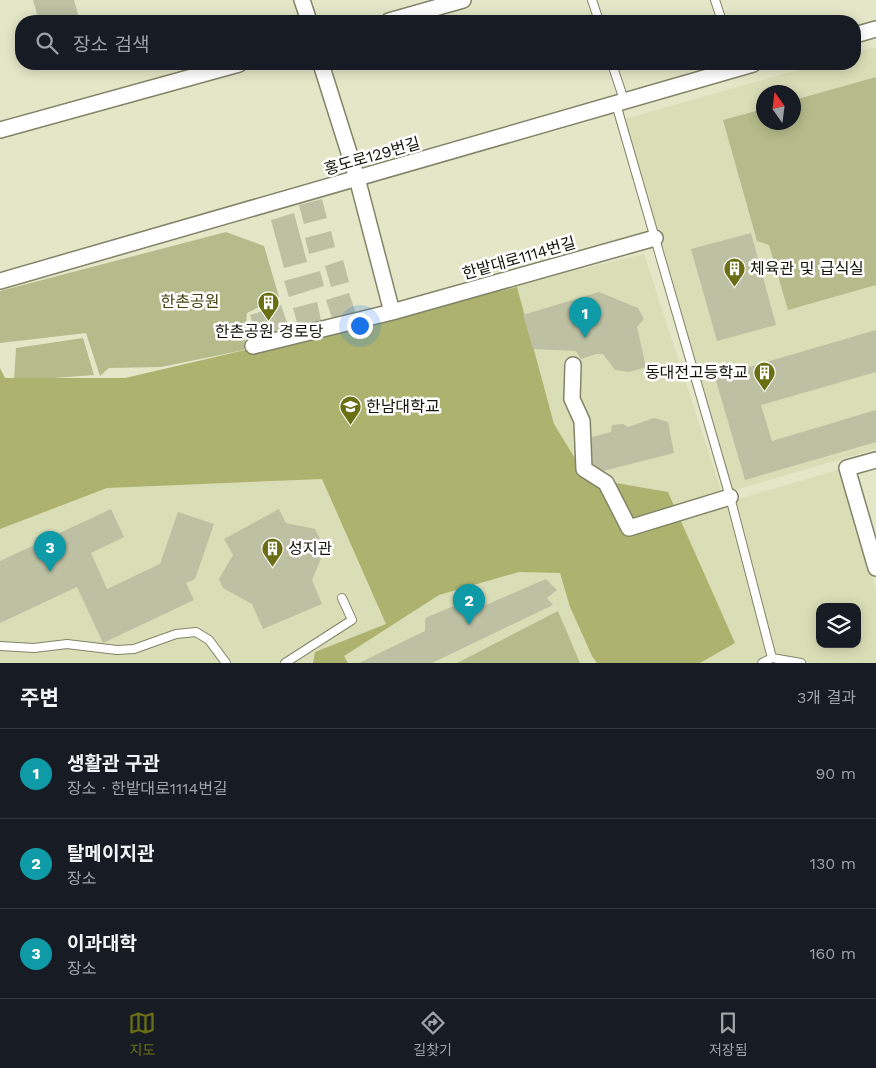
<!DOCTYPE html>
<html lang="ko">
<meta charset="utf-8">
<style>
:root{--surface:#171b24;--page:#242831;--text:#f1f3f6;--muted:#9ea1a6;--line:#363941;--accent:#6a6f13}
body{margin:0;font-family:"Work Sans","Noto Sans KR",sans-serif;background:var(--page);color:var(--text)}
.controls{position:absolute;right:15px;bottom:15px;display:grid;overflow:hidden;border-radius:10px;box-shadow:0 2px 12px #0003}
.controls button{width:45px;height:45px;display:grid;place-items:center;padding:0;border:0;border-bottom:1px solid var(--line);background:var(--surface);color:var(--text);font:25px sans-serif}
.compass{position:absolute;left:756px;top:85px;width:45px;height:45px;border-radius:50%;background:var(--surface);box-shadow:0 2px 12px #0003;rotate:346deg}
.you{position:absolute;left:359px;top:325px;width:18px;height:18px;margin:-12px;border:4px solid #fff;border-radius:50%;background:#1a73e8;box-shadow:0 0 0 8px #1a73e833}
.badge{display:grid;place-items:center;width:32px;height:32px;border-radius:50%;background:var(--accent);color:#fff;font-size:16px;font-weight:700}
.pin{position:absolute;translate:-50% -41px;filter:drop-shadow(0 1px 2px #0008)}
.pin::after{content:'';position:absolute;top:26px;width:18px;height:15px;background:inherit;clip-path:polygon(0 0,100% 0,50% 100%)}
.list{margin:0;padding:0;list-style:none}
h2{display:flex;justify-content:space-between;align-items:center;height:65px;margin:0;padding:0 20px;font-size:21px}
h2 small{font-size:16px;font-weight:400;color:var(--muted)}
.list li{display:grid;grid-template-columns:32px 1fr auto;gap:15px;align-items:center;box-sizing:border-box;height:90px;padding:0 20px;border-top:1px solid var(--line)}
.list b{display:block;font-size:19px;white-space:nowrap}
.list p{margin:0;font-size:16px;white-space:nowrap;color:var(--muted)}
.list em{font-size:16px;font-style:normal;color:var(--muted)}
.icon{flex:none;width:28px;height:28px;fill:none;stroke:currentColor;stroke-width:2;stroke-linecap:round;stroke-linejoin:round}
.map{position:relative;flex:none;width:876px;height:663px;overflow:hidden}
.search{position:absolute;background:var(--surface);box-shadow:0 2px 12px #0003;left:15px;right:15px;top:15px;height:55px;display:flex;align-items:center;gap:12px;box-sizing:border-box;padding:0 18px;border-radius:20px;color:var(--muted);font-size:19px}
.sheet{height:335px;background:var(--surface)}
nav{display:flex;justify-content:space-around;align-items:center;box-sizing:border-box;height:70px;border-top:1px solid var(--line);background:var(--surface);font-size:14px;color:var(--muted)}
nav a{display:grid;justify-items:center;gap:2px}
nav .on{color:var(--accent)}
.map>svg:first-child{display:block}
</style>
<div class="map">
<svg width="876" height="663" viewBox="0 0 876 663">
<rect width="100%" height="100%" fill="#e3e6c7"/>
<path fill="#dadeb7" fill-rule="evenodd" d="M 876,47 L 876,449 L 731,491 L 625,119 L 819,64 L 855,64 L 855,53 ZM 764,92 L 794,92 L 794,122 L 764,122 Z
M 644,254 L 725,503 L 841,469 L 876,590 L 876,663 L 0,663 L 0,374 L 2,378 L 125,379 ZM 820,607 L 857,607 L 857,644 L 820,644 Z"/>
<path fill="#b6bb8b" d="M 876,77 L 876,285 L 788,310 L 769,245 L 757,241 L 723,120 L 763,109 L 764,122 L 794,122 L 794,100 Z
M 226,232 L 264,246 L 279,297 L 247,313 L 244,350 L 161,367 L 109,368 L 100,376 L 86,333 L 0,343 L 0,291 Z
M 83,338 L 94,375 L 14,381 L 16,348 Z
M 558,611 L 580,663 L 457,663 Z"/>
<path fill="#adb36f" d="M 517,287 L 554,424 L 587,478 L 668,492 L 735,643 L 700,663 L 597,663 L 592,656 L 570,607 L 560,573 L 519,572 L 439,595 L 344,656 L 348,663 L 313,663 L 315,652 L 386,624 L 322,479 L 107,488 L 0,529 L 0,368 L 5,378 L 125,378 Z"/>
<path fill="#bdc0a2" d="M 33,0 L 74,0 L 80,21 L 39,21 Z
M 322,199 L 327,218 L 304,224 L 299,205 Z
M 294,213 L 307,262 L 284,268 L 271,220 Z
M 331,231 L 335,247 L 309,254 L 305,238 Z
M 751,233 L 776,325 L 717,341 L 691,249 Z
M 343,260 L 349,282 L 331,287 L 325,266 Z
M 320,271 L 324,286 L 289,297 L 284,281 Z
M 599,292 L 638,308 L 644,319 L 637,327 L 646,367 L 630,372 L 615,370 L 603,354 L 596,354 L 581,359 L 576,351 L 533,349 L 523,315 Z
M 349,293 L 356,314 L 333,321 L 326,300 Z
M 317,302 L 321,320 L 298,326 L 293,308 Z
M 281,305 L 289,328 L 252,340 L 249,331 L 254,329 L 250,315 Z
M 876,330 L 876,372 L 761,405 L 772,441 L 876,410 L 876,442 L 745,480 L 715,377 Z
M 654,418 L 668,422 L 674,453 L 599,472 L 593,468 L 589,438 L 611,432 L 612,425 L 623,424 L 628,427 Z
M 111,509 L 124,537 L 91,553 L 107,589 L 160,564 L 178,512 L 214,524 L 195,579 L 186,583 L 194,600 L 103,643 L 77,587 L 0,623 L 0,561 Z
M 279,509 L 286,523 L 315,529 L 325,549 L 312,580 L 322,604 L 263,629 L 252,604 L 223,588 L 219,579 L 233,555 L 224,539 Z
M 546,579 L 557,590 L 547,598 L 553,605 L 432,663 L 359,663 L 425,631 L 425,618 L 461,603 L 467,613 Z"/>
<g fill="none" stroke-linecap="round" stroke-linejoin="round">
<defs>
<path id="service" d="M 592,0 L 599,21
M 715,0 L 722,21
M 612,64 L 624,100
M 616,104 L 730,497 L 772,658 L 762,663
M 0,646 L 34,648 L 67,644 L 117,650 L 134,649 L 176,634 L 196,632 L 209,640 L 226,663
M 772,658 L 801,663
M 285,663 L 352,620 L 342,598"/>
<path id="minor" d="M 302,0 L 309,21
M 389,21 L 463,0
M 855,35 L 876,29
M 321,64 L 357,178 L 392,312
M 0,130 L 239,64
M 0,281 L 753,64
M 253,346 L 392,312 L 655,238
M 573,365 L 572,399 L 582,421 L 584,469 L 606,483 L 629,528 L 730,497
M 876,460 L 847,468 L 876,568"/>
</defs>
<use href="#service" stroke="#818467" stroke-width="10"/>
<use href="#minor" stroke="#818467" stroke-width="18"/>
<use href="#service" stroke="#fff" stroke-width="8"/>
<use href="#minor" stroke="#fff" stroke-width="15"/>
</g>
<defs>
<symbol id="building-pin" viewBox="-11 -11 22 30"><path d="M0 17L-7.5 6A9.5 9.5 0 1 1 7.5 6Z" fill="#6a6f13" stroke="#fff"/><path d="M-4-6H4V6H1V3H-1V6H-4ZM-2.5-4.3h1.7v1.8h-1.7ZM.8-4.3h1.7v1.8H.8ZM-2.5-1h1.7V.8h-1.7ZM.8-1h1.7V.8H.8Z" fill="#fff"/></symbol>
<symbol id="university-pin" viewBox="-11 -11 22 30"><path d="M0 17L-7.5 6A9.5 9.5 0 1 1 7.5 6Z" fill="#6a6f13" stroke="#fff"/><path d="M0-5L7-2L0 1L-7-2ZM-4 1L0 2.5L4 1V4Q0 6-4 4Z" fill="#fff"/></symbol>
</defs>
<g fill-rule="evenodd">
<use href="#building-pin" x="722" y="256" width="25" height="34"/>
<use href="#building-pin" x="256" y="290" width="25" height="34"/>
<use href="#building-pin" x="752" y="360" width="25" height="34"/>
<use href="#university-pin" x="338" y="394" width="25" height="34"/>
<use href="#building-pin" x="260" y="536" width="25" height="34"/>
</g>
<g text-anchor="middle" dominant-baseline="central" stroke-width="5" stroke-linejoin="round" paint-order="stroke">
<g font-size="16" fill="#14150a" stroke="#fff">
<text transform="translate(372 156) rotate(-16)">홍도로129번길</text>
<text transform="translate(519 258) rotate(-16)">한밭대로1114번길</text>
</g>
<g font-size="16" fill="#14150a" stroke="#fff" text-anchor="start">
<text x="750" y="268">체육관 및 급식실</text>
<text x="269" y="331" text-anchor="middle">한촌공원 경로당</text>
<text x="748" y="372" text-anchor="end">동대전고등학교</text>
<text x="366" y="406">한남대학교</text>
<text x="288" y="548">성지관</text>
</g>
<g font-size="16" fill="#424510" stroke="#fff">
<text x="190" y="301">한촌공원</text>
</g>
</g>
</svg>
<div class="controls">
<button><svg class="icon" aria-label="layers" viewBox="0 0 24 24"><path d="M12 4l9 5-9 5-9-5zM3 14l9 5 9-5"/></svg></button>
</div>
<svg class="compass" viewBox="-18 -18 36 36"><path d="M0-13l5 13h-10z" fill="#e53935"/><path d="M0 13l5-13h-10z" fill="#9ea1a6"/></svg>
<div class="you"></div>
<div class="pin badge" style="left:585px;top:338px;background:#0f9aa8">1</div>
<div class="pin badge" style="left:469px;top:625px;background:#0f9aa8">2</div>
<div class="pin badge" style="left:50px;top:572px;background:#0f9aa8">3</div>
<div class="search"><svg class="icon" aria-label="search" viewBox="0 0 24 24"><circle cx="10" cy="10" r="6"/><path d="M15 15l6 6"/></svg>장소 검색</div>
</div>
<section class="sheet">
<h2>주변<small>3개 결과</small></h2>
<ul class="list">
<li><span class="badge" style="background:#0f9aa8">1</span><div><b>생활관 구관</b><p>장소 · 한밭대로1114번길</p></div><em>90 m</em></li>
<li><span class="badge" style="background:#0f9aa8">2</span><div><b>탈메이지관</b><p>장소</p></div><em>130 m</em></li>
<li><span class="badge" style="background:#0f9aa8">3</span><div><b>이과대학</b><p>장소</p></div><em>160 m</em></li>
</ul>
</section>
<nav>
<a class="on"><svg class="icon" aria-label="map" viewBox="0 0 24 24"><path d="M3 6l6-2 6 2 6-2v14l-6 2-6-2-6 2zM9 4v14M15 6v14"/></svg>지도</a>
<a><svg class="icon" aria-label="directions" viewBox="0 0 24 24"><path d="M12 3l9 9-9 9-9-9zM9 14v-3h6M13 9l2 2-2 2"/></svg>길찾기</a>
<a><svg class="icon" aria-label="saved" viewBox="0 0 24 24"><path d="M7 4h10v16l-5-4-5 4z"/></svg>저장됨</a>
</nav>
